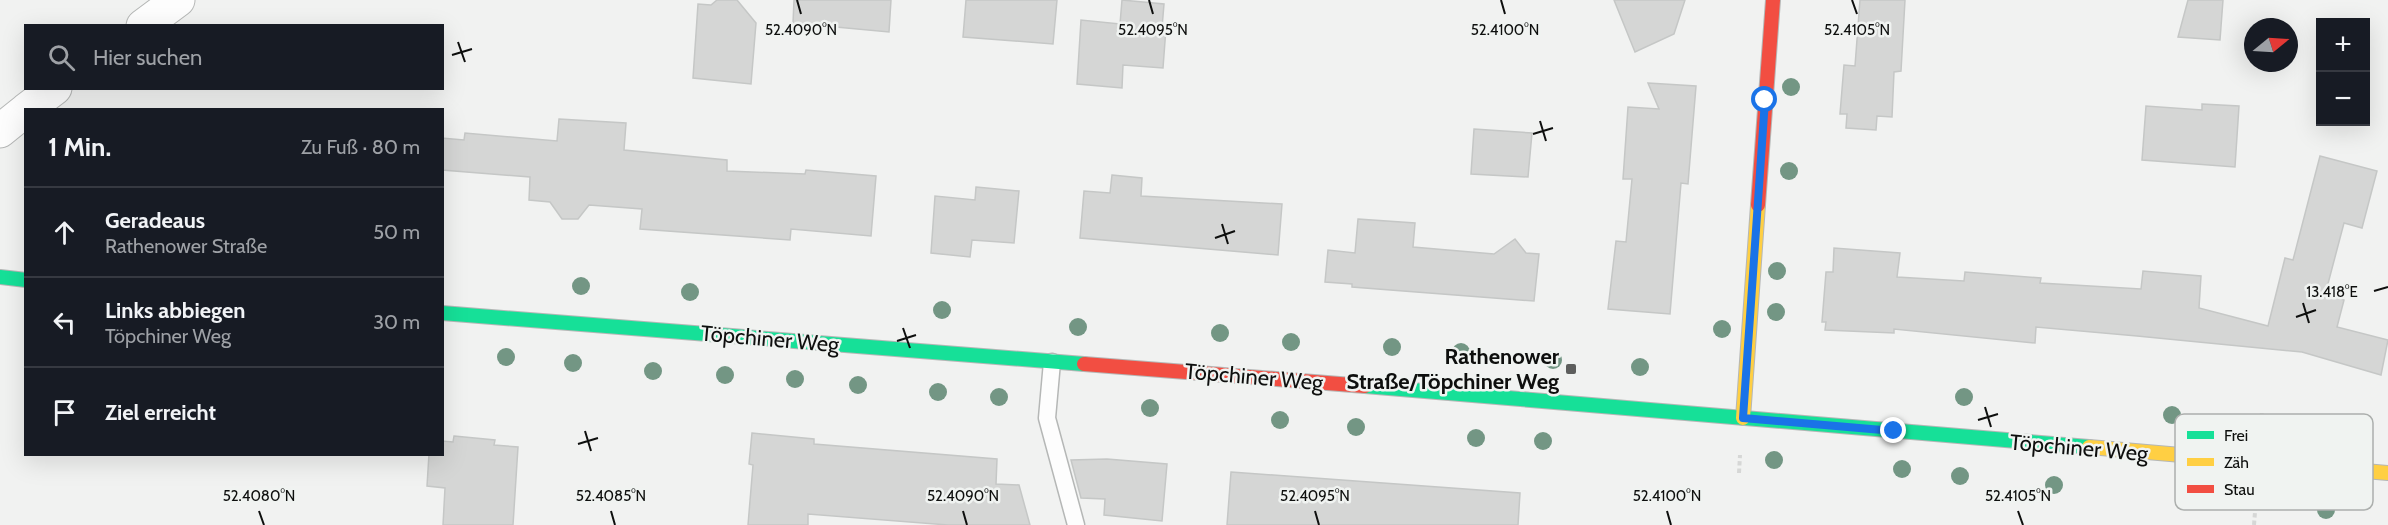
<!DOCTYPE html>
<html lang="de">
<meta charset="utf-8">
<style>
:root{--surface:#171b24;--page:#242831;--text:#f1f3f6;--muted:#9ea1a6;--line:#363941}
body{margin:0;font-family:Cabin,sans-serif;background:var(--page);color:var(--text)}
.controls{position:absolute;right:18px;top:18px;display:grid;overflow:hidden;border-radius:0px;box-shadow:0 6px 24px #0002}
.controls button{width:54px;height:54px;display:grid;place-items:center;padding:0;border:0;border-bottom:2px solid var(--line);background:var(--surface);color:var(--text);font:30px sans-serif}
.compass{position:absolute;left:2244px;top:18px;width:54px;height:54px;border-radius:50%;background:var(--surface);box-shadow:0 6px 24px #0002;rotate:72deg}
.stop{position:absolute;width:18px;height:18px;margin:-14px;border:4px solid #1a73e8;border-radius:50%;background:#fff}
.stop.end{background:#1a73e8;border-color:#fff;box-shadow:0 2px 6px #0008}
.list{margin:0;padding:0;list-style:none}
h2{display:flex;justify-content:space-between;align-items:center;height:78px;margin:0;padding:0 24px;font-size:26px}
h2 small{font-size:20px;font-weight:400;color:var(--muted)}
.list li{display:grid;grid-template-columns:39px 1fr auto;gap:18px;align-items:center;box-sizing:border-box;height:90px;padding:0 24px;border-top:2px solid var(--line)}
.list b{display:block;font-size:22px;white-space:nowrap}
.list p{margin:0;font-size:20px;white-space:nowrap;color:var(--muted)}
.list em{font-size:20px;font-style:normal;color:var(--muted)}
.icon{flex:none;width:33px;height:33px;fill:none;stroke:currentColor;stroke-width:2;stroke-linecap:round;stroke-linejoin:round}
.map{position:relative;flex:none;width:2388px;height:525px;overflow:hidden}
.search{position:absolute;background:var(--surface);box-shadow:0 6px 24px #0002;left:24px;top:24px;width:420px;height:66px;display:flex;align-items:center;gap:15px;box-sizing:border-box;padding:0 21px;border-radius:0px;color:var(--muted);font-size:22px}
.panel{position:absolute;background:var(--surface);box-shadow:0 6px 24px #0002;left:24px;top:108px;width:420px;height:348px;border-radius:0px}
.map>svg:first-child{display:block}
</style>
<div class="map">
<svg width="2388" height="525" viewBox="0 0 2388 525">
<rect width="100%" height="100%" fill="#f1f2f1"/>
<path fill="#d5d6d5" stroke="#c5c7c6" stroke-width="1.5" d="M 717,0 L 737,0 L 756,23 L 751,84 L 693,78 L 698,4 L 711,5 Z
M 794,0 L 891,0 L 889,32 L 793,23 Z
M 966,0 L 1057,0 L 1053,44 L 963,37 Z
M 1122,0 L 1164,4 L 1162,28 L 1166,28 L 1163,68 L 1123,65 L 1122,88 L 1077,84 L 1081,20 L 1120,24 Z
M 1614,0 L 1685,0 L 1674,34 L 1635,52 Z
M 1860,0 L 1905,0 L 1901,71 L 1894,72 L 1892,117 L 1877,116 L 1876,130 L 1846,128 L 1847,114 L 1840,114 L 1844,65 L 1855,66 Z
M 2188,0 L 2223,0 L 2220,40 L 2178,37 Z
M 1648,83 L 1696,86 L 1688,184 L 1681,183 L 1670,314 L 1608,309 L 1616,241 L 1626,242 L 1632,179 L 1623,179 L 1628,107 L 1659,109 Z
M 2202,104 L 2239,106 L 2235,167 L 2142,160 L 2146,106 L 2202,110 Z
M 559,119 L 626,123 L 624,150 L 727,160 L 727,171 L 805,174 L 806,170 L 876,176 L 871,236 L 791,229 L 790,240 L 640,229 L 642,209 L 589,205 L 578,219 L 562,219 L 550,202 L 529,200 L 530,177 L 442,170 L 442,138 L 464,140 L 465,133 L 557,141 Z
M 1474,129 L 1532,133 L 1528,177 L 1471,174 Z
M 2320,156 L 2377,171 L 2362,228 L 2344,223 L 2325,295 L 2344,300 L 2337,327 L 2388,340 L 2381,375 L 2302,352 L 2137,336 L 2036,327 L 2035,343 L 1894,329 L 1894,333 L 1825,330 L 1826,322 L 1822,322 L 1826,272 L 1833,272 L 1834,248 L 1900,253 L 1897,277 L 1964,281 L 1965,272 L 2041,278 L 2040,283 L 2141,289 L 2143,271 L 2201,276 L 2199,308 L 2268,326 L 2285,258 L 2293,260 Z
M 1112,175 L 1142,178 L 1141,196 L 1282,204 L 1278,255 L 1080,238 L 1084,191 L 1110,193 Z
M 976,187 L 1019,191 L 1014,243 L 972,240 L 970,257 L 931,253 L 935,196 L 975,200 Z
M 1358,219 L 1415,223 L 1413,247 L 1494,254 L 1515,239 L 1526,253 L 1539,254 L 1534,301 L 1352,287 L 1352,284 L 1325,282 L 1328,250 L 1355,253 Z
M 752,433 L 814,439 L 814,444 L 997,459 L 996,484 L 1019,485 L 1030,525 L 948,525 L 808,514 L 808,525 L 748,525 L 753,465 L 749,464 Z
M 454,436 L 495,440 L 494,445 L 518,447 L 513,525 L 443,525 L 445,488 L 427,486 L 429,454 L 442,454 L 442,441 L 453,442 Z
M 1107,459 L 1167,464 L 1162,521 L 1104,515 L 1105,499 L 1081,498 L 1071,460 Z
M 1231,472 L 1520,493 L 1518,525 L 1227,525 Z"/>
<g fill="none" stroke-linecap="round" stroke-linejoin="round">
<defs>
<path id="lane" d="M 1052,362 L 1047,418 L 1076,525"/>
<path id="street" d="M 143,26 L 178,0
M 26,110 L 55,88
M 0,131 L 26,110"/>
<path id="fast" d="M 0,277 L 26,280
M 442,313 L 1084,364
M 1365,386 L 2089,447"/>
<path id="slow" d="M 1743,418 L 1758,205
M 2089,447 L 2388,473"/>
<path id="jam" d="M 1758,205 L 1773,0
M 1084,364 L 1365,386"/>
</defs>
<use href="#lane" stroke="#b5b7b6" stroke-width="19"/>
<use href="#street" stroke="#b5b7b6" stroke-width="35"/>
<use href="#fast" stroke="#b5b7b6" stroke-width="16"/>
<use href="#slow" stroke="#b5b7b6" stroke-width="16"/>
<use href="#jam" stroke="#b5b7b6" stroke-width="16"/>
<path stroke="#d6d7d6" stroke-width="4" stroke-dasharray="4.5 3" stroke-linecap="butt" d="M 2261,425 L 2262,411
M 1739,473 L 1740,455
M 2254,525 L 2256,499"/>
<use href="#lane" stroke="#fdfdfd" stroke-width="16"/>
<use href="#street" stroke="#fdfdfd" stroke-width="33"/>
<use href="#fast" stroke="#16e098" stroke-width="14"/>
<use href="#slow" stroke="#ffcf43" stroke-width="14"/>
<use href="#jam" stroke="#f24e42" stroke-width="14"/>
</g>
<g fill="#739684">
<circle cx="1791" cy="87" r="9"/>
<circle cx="1789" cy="171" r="9"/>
<circle cx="1777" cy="271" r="9"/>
<circle cx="581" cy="286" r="9"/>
<circle cx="690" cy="292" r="9"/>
<circle cx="942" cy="310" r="9"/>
<circle cx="1776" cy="312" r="9"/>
<circle cx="1078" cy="327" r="9"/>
<circle cx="1722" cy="329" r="9"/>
<circle cx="1220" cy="333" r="9"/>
<circle cx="1291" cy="342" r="9"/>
<circle cx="1392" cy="347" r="9"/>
<circle cx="1461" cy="352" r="9"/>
<circle cx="506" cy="357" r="9"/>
<circle cx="1553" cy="360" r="9"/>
<circle cx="573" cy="363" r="9"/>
<circle cx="1640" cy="367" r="9"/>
<circle cx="653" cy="371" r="9"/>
<circle cx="725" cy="375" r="9"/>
<circle cx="795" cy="379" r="9"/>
<circle cx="858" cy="385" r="9"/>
<circle cx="938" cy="392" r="9"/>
<circle cx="999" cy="397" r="9"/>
<circle cx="1964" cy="397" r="9"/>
<circle cx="1150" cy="408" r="9"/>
<circle cx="2172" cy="415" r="9"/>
<circle cx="1280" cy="420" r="9"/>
<circle cx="1356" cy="427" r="9"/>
<circle cx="1476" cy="438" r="9"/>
<circle cx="1543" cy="441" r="9"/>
<circle cx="1774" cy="460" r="9"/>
<circle cx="1902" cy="469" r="9"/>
<circle cx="1960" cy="476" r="9"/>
<circle cx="2054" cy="485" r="9"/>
<circle cx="2326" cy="510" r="9"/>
</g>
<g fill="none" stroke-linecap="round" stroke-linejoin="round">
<path stroke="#1a73e8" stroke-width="8" d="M 1765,100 L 1743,418 L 1894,431"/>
</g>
<path fill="none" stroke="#0e0f0e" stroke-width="2" d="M 797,0 L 801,14M 1149,0 L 1153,14M 1501,0 L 1505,14M 1852,0 L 1857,14M 458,42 L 465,62M 452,55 L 472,49M 1540,121 L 1546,141M 1533,134 L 1553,128M 1222,224 L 1228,244M 1215,238 L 1235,231M 2374,291 L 2388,287M 2303,303 L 2309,323M 2296,317 L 2316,310M 903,328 L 910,348M 897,341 L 916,335M 1985,407 L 1991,427M 1978,420 L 1998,414M 585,431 L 591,451M 578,444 L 598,438M 259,511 L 264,525M 611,511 L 615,525M 963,511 L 967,525M 1315,511 L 1319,525M 1667,511 L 1671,525M 2018,511 L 2023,525"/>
<rect fill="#5d5e5d" stroke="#f0f3f1" stroke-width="2" x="1565" y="363" width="12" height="12" rx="3"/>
<g text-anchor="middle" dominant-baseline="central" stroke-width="5" stroke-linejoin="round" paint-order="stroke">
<g font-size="22" fill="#0e0f0e" stroke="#f0f3f1">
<text transform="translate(770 339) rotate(5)">Töpchiner Weg</text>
<text transform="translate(1254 377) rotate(5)">Töpchiner Weg</text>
<text transform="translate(2079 448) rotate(5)">Töpchiner Weg</text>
</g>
<g font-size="22" font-weight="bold" fill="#0e0f0e" stroke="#f0f3f1" text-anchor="end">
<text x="1559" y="356">Rathenower<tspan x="1559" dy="25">Straße/Töpchiner Weg</tspan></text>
</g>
</g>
<rect x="2175" y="414" width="198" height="96" rx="9" fill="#f0f3f1" stroke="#acafad" stroke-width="1.5"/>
<rect x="2187" y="431" width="27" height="8" fill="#16e098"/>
<rect x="2187" y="458" width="27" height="8" fill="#ffcf43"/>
<rect x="2187" y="485" width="27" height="8" fill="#f24e42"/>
<g font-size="16" fill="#0e0f0e">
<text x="2224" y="441">Frei</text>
<text x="2224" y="468">Zäh</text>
<text x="2224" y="495">Stau</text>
</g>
<g font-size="15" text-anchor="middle" fill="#0e0f0e" stroke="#f0f3f1" stroke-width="5" stroke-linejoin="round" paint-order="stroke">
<text x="801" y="35">52.4090°N</text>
<text x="1153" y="35">52.4095°N</text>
<text x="1505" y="35">52.4100°N</text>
<text x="1857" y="35">52.4105°N</text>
<text x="2332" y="297">13.418°E</text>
<text x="259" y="501">52.4080°N</text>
<text x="611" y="501">52.4085°N</text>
<text x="963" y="501">52.4090°N</text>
<text x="1315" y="501">52.4095°N</text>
<text x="1667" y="501">52.4100°N</text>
<text x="2018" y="501">52.4105°N</text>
</g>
</svg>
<div class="controls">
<button>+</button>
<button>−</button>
</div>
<svg class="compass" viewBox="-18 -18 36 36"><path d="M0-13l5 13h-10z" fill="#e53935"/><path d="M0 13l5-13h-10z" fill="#9ea1a6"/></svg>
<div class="stop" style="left:1765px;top:100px"></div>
<div class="stop end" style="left:1894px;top:431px"></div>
<div class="search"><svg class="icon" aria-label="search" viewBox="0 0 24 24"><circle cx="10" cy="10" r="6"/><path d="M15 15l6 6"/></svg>Hier suchen</div>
<section class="panel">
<h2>1 Min.<small>Zu Fuß · 80 m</small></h2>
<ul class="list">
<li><svg class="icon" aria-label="ahead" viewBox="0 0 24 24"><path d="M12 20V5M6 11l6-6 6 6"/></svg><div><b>Geradeaus</b><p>Rathenower Straße</p></div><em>50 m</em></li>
<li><svg class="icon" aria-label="left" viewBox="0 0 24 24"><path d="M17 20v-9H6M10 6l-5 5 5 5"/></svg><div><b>Links abbiegen</b><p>Töpchiner Weg</p></div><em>30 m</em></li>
<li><svg class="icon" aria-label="arrive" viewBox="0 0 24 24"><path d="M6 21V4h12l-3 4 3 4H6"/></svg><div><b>Ziel erreicht</b></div></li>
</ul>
</section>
</div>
